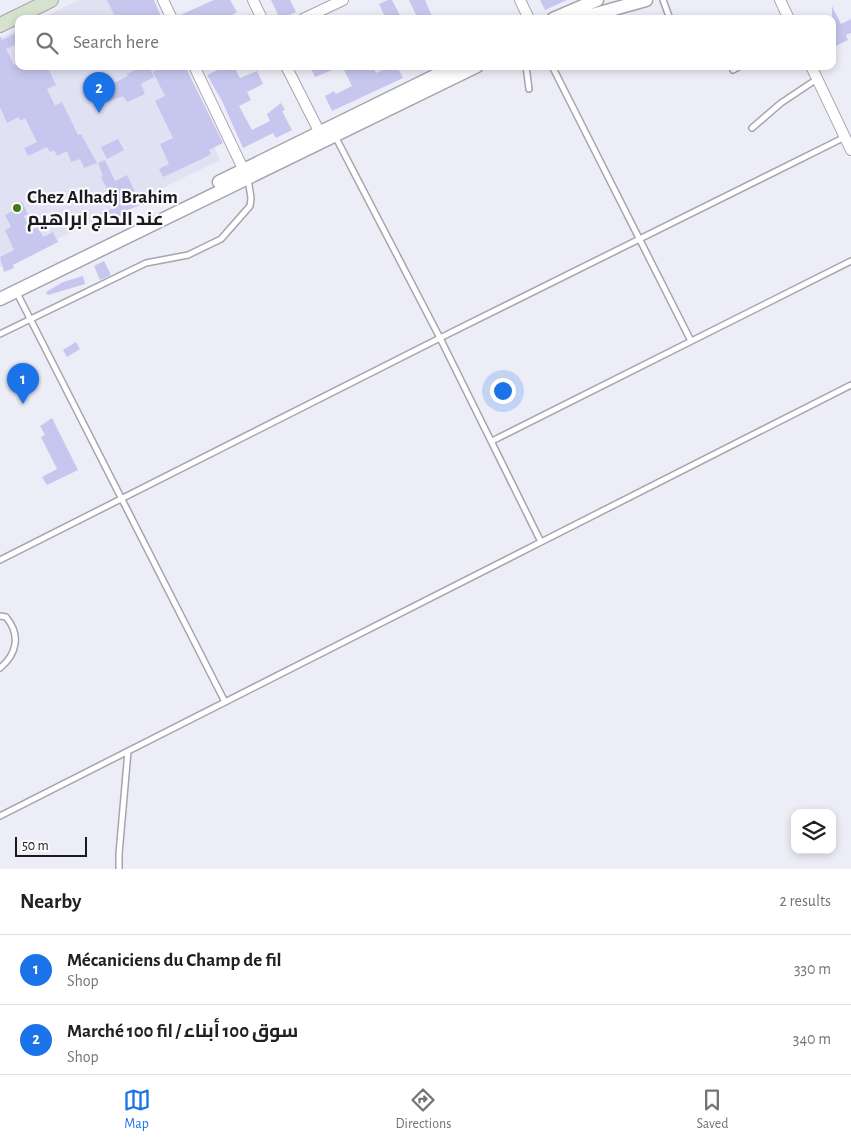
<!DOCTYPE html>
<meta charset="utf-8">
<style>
:root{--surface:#fff;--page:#f6f6f6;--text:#202124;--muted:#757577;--line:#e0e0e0;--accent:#1a73e8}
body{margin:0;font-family:"Alegreya Sans",Cairo,sans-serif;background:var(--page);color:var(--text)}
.controls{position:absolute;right:15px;bottom:15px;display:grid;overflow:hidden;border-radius:10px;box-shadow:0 2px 8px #0003}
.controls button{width:45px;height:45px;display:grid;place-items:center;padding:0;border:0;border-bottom:1px solid var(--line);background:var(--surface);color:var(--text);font:25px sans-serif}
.scale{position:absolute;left:15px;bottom:12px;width:72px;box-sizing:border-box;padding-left:5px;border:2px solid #1a1a1e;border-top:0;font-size:14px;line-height:18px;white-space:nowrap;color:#1a1a1e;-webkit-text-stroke:4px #fbfbfd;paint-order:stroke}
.you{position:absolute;left:502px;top:390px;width:18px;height:18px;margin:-12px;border:4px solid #fff;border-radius:50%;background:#1a73e8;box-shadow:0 0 0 8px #1a73e833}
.badge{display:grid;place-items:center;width:32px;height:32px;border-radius:50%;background:var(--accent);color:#fff;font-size:16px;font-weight:700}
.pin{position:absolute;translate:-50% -41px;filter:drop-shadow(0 1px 2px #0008)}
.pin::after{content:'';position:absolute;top:26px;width:18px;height:15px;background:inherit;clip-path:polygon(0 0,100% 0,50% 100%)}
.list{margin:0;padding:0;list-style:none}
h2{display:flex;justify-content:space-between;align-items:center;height:65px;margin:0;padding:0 20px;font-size:21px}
h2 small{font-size:16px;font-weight:400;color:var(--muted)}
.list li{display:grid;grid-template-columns:32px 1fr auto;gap:15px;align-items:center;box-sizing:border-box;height:70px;padding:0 20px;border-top:1px solid var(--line)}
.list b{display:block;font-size:19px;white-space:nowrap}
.list p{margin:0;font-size:16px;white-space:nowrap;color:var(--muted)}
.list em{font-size:16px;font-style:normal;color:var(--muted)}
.icon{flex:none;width:28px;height:28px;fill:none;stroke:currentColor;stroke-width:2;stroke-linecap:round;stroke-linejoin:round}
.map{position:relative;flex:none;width:851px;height:869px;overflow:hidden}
.search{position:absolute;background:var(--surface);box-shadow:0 2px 8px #0003;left:15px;right:15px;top:15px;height:55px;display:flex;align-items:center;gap:12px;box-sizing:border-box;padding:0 18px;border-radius:10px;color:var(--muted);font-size:19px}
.sheet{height:205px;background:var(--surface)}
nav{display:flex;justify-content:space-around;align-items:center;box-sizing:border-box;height:70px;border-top:1px solid var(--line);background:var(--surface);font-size:14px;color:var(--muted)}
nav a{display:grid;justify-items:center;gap:2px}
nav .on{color:var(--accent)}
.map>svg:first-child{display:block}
</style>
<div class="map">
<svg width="851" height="869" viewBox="0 0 851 869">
<rect width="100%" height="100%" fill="#ededf8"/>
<path fill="#e1e1f4" d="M 79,0 L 147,0 L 155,19 L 40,19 Z
M 19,29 L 19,66 L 177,66 L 220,160 L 0,267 L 0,38 Z"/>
<path fill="#c7c6ee" d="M 107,0 L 154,0 L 162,19 L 116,19 Z
M 214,0 L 230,0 L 237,12 L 233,14 L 235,19 L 179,19 L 178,16 Z
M 271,0 L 290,0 L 296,12 L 280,19 Z
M 388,0 L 392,0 L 402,19 L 386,19 L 379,4 Z
M 409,0 L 425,0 L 433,19 L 418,19 Z
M 540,0 L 567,0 L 545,10 Z
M 832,6 L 841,24 L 851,19 L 851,33 L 846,35 L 848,40 L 832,48 Z
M 19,32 L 19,43 L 6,49 L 14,65 L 19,63 L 19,66 L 47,66 L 56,85 L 47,89 L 55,106 L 62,102 L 78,135 L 81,134 L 97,163 L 84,168 L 80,159 L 71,162 L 67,151 L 57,156 L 54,150 L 50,152 L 47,147 L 28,156 L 24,148 L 37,142 L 25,118 L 20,121 L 19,117 L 7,123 L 0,107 L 0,36 L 2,40 Z
M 138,66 L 149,66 L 154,77 L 141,84 L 145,94 L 127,102 L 123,96 L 108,102 L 103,90 L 104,88 L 128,76 L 127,74 L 139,68 Z
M 164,66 L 185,66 L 223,143 L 209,150 L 211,154 L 202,159 L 163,177 L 159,169 L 169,164 L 160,144 L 173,138 L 155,101 L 165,96 L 153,72 Z
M 226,66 L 234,66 L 240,78 L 257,71 L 263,84 L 247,92 L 251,100 L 239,106 L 252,130 L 270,121 L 267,114 L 281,103 L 285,110 L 282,111 L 292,130 L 276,138 L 273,133 L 243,148 L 222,101 L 207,75 Z
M 310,66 L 342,66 L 315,77 Z
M 342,66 L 373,66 L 376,73 L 390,66 L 397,66 L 403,78 L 332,111 L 325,96 L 334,91 L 336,94 L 352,86 Z
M 118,139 L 124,150 L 107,159 L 101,147 Z
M 105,160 L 115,181 L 127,175 L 137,196 L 148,191 L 153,199 L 124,212 L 125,214 L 113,221 L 107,211 L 116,207 L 101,177 L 103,176 L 98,163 Z
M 22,202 L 28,214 L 24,216 L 30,231 L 38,227 L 43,237 L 53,232 L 58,242 L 13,265 L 14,268 L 4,272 L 0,257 L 14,250 L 5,230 L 11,227 L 5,215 L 12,211 L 11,208 Z
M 104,261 L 111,275 L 100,280 L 94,266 Z
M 83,276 L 85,284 L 48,295 L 46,292 L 63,282 Z
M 76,342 L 80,349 L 67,357 L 63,350 Z
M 52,418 L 78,470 L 47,485 L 42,477 L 57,469 L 41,437 L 45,435 L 40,426 Z"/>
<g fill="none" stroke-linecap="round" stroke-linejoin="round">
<defs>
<path id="service" d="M 663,0 L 670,19
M 526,66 L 529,89
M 552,66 L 691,341
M 733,70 L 740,66
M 752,128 L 781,103 L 817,79
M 335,136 L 440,338 L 541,542 L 851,385
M 16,291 L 225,702
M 0,334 L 146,263 L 188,255 L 221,239 L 250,206 L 251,198 L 248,179
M 492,441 L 851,261
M 0,560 L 440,338 L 845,137
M 0,616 L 6,617 C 21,635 17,654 0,668
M 0,816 L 541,542
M 119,869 L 119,854 L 128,751"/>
<path id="minor" d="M 163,0 L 172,19
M 253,0 L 262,19
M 520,0 L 529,19
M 780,0 L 789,19
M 303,19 L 343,0
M 194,66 L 246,175
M 286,66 L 320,133
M 811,66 L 851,150"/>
<path id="tertiary" d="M 553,19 L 597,0
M 578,19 L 646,0
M 219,182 L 455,66
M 0,299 L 477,66"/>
<path id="secondary" d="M 0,25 L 51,0"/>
</defs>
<use href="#service" stroke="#a5a4af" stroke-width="8"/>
<use href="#minor" stroke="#a5a4af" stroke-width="12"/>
<use href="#tertiary" stroke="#a5a4af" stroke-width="15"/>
<use href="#secondary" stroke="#a5a4af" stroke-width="16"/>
<use href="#service" stroke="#fff" stroke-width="5"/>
<use href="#minor" stroke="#fff" stroke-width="10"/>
<use href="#tertiary" stroke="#fff" stroke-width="12"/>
<use href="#secondary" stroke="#d5e2ce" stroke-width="14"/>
</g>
<circle fill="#417b15" stroke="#fbfbfd" stroke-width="2" cx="17" cy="208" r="5"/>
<g text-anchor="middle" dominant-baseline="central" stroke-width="4.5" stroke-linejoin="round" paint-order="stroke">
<g font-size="19" font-weight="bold" fill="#1a1a1e" stroke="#fbfbfd" text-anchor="start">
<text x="27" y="197">Chez Alhadj Brahim<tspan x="27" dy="22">عند الحاج ابراهيم</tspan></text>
</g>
</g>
</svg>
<div class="controls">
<button><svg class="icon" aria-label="layers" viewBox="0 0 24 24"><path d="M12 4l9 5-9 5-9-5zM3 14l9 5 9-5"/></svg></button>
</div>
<div class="scale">50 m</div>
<div class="you"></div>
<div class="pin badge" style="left:23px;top:404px">1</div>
<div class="pin badge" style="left:99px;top:113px">2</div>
<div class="search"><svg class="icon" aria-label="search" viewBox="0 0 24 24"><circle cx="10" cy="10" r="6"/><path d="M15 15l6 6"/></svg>Search here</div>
</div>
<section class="sheet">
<h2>Nearby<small>2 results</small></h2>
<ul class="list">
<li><span class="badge">1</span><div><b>Mécaniciens du Champ de fil</b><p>Shop</p></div><em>330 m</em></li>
<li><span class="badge">2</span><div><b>Marché 100 fil / سوق 100 أبناء</b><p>Shop</p></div><em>340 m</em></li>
</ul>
</section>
<nav>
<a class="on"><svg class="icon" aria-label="map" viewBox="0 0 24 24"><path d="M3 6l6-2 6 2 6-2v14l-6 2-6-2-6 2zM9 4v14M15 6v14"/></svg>Map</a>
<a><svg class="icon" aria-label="directions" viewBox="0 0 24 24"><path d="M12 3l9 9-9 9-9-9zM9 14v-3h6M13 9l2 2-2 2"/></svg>Directions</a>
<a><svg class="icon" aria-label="saved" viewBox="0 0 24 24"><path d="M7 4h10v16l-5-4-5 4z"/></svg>Saved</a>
</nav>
